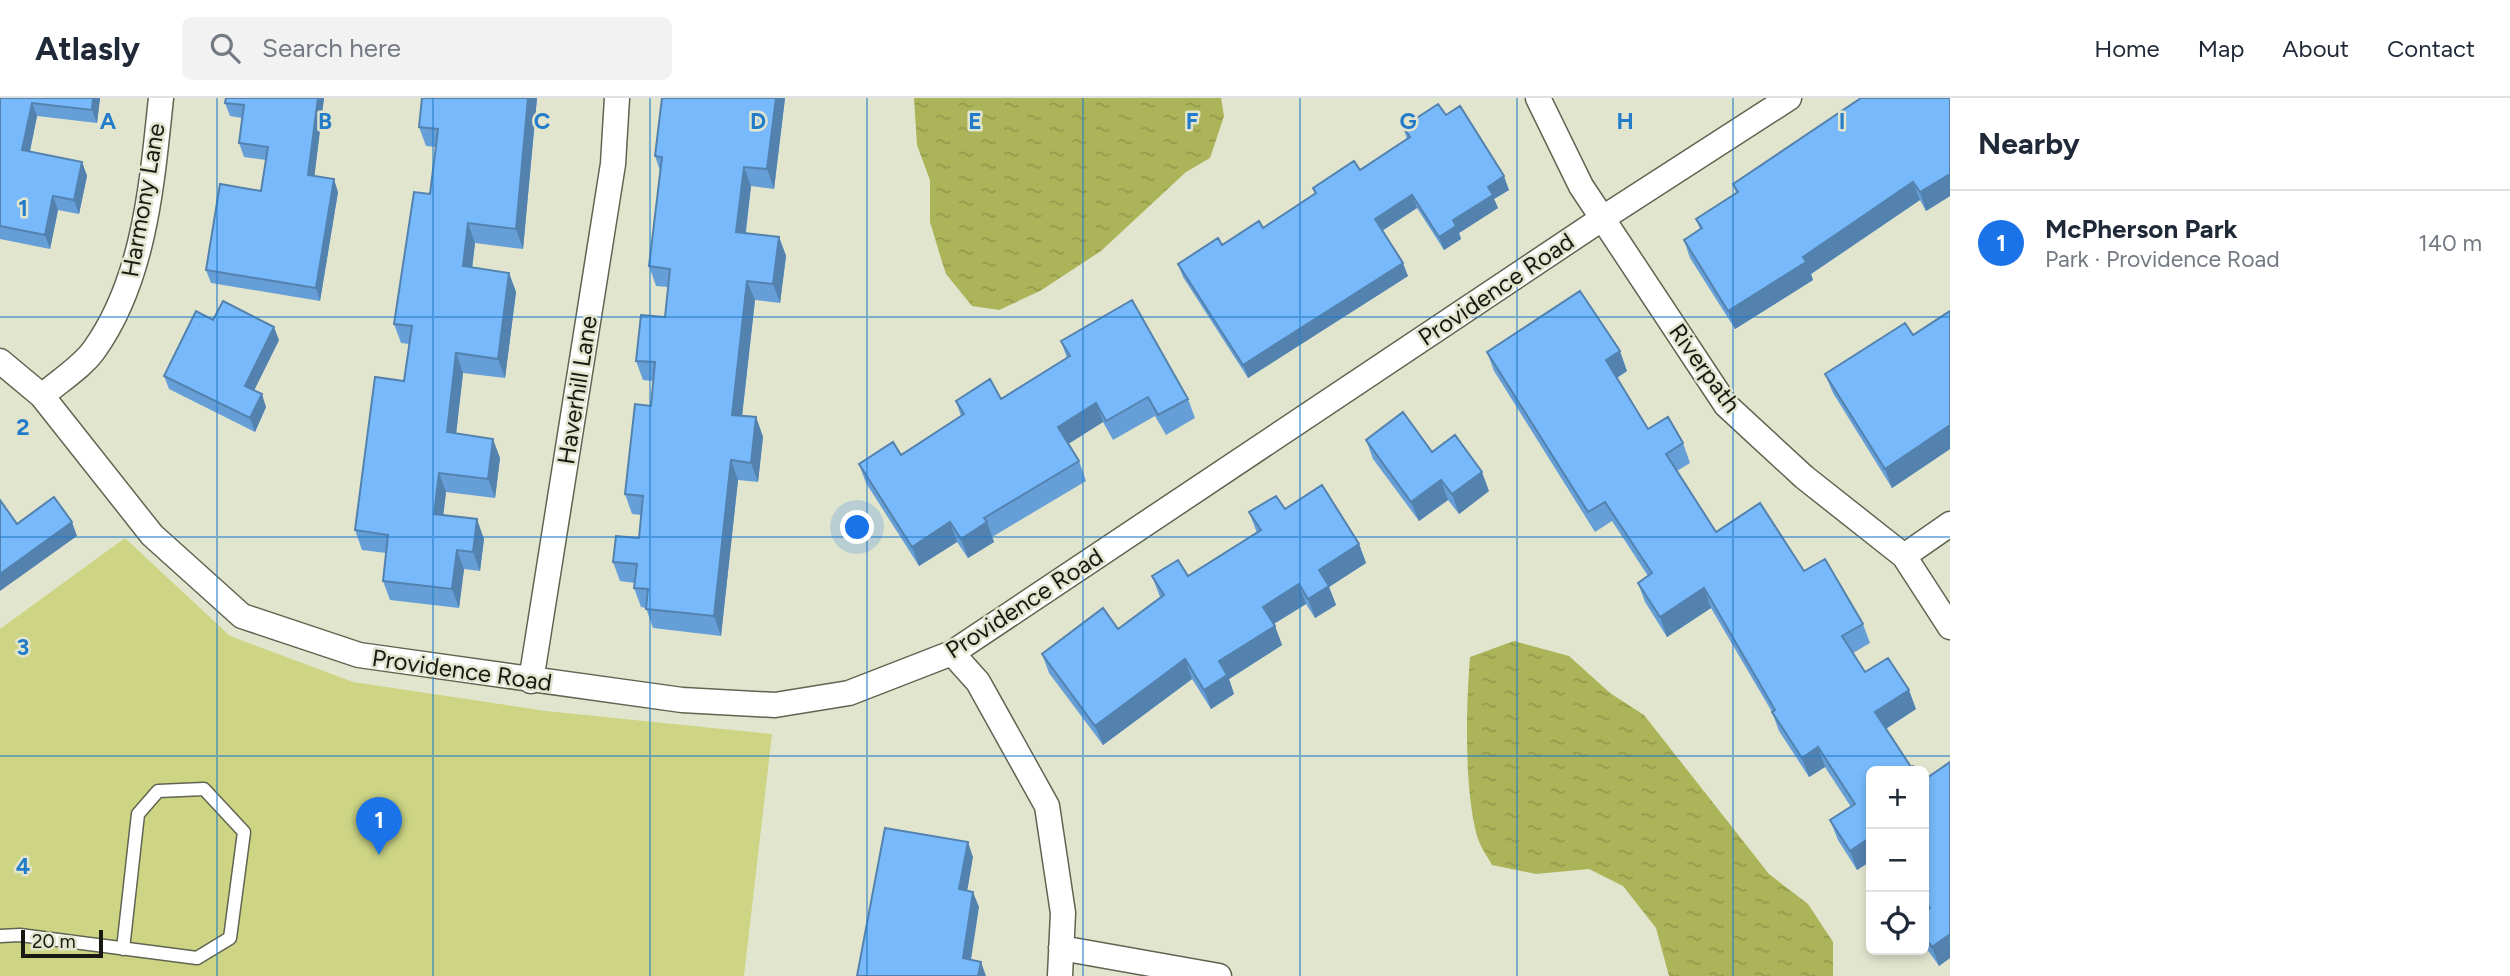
<!DOCTYPE html>
<meta charset="utf-8">
<style>
:root{--surface:#fff;--page:#f2f2f3;--text:#1f2937;--muted:#747a83;--line:#e0e1e3;--accent:#1a73e8}
body{margin:0;font-family:Figtree,sans-serif;background:var(--page);color:var(--text)}
.controls{position:absolute;right:21px;bottom:21px;display:grid;overflow:hidden;border-radius:10px;box-shadow:0 4px 10px #0003}
.controls button{width:63px;height:63px;display:grid;place-items:center;padding:0;border:0;border-bottom:2px solid var(--line);background:var(--surface);color:var(--text);font:35px sans-serif}
.scale{position:absolute;left:21px;bottom:18px;width:82px;box-sizing:border-box;padding-left:7px;border:4px solid #181911;border-top:0;font-size:19px;line-height:24px;white-space:nowrap;color:#181911;-webkit-text-stroke:5px #e2e5ce;paint-order:stroke}
.you{position:absolute;left:858px;top:430px;width:24px;height:24px;margin:-18px;border:5px solid #fff;border-radius:50%;background:#1a73e8;box-shadow:0 0 0 10px #1a73e833}
.badge{display:grid;place-items:center;width:46px;height:46px;border-radius:50%;background:var(--accent);color:#fff;font-size:23px;font-weight:700}
.pin{position:absolute;translate:-50% -58px;filter:drop-shadow(0 2px 4px #0008)}
.pin::after{content:'';position:absolute;top:37px;width:24px;height:21px;background:inherit;clip-path:polygon(0 0,100% 0,50% 100%)}
.list{margin:0;padding:0;list-style:none}
h2{display:flex;justify-content:space-between;align-items:center;height:91px;margin:0;padding:0 28px;font-size:30px}
h2 small{font-size:23px;font-weight:400;color:var(--muted)}
.list li{display:grid;grid-template-columns:46px 1fr auto;gap:21px;align-items:center;box-sizing:border-box;height:105px;padding:0 28px;border-top:2px solid var(--line)}
.list b{display:block;font-size:26px;white-space:nowrap}
.list p{margin:0;font-size:23px;white-space:nowrap;color:var(--muted)}
.list em{font-size:23px;font-style:normal;color:var(--muted)}
.icon{flex:none;width:38px;height:38px;fill:none;stroke:currentColor;stroke-width:2;stroke-linecap:round;stroke-linejoin:round}
.map{position:relative;flex:none;width:1950px;height:878px;overflow:hidden}
header{display:flex;align-items:center;gap:42px;box-sizing:border-box;height:98px;padding:0 35px;background:var(--surface);border-bottom:2px solid var(--line)}
header strong{font-size:33px}
nav{display:flex;gap:38px;margin-inline-start:auto;font-size:24px}
.search{width:490px;height:63px;background:var(--page);display:flex;align-items:center;gap:18px;box-sizing:border-box;padding:0 24px;border-radius:10px;color:var(--muted);font-size:26px}
main{display:flex}
aside{flex:1;background:var(--surface)}
.map>svg:first-child{display:block}
</style>
<header>
<strong>Atlasly</strong>
<div class="search"><svg class="icon" aria-label="search" viewBox="0 0 24 24"><circle cx="10" cy="10" r="6"/><path d="M15 15l6 6"/></svg>Search here</div>
<nav><a>Home</a><a>Map</a><a>About</a><a>Contact</a></nav>
</header>
<main>
<div class="map">
<svg width="1950" height="878" viewBox="0 0 1950 878">
<defs>
<pattern id="water-ripples" width="26" height="14" patternUnits="userSpaceOnUse" patternTransform="scale(1.75)"><rect width="26" height="14" fill="#acb459"/><path d="M2 4q2-2 4 0t4 0M15 11q2-2 4 0t4 0" fill="none" stroke="#939a4c"/></pattern>
</defs>
<rect width="100%" height="100%" fill="#e2e5ce"/>
<path fill="#cdd585" d="M 125,440 L 230,538 L 353,584 L 546,613 L 772,636 L 744,878 L 0,878 L 0,531 Z"/>
<path fill="url(#water-ripples)" d="M 914,0 L 1221,0 L 1224,18 L 1210,60 L 1186,74 L 1101,153 L 1040,193 L 999,212 L 972,208 L 946,176 L 939,154 L 930,124 L 930,82 L 917,47 Z
M 1514,543 L 1569,558 L 1610,595 L 1644,617 L 1769,776 L 1808,806 L 1833,844 L 1833,878 L 1669,878 L 1656,830 L 1623,788 L 1589,771 L 1536,776 L 1492,767 C 1487,758 1480,748 1477,738 C 1464,690 1466,609 1470,559 Z"/>
<g fill="none" stroke-linecap="round" stroke-linejoin="round">
<defs>
<path id="service" d="M 0,838 L 20,837 L 197,860 L 230,840 L 244,734 L 204,691 L 158,693 L 138,716 L 123,851"/>
<path id="minor" d="M 1538,0 L 1581,88 L 1726,307 L 1804,379 L 1904,458 L 1950,529
M 0,263 L 42,298 L 152,437 L 242,518 L 359,557 L 682,602 L 775,607 L 849,595 L 952,555 L 1603,120 L 1789,0
M 42,298 C 58,284 82,269 94,252 C 145,181 152,84 161,0
M 1904,458 L 1950,426
M 952,555 L 978,584 L 1047,708 L 1063,815 L 1060,878
M 531,583 L 613,66 L 617,0
M 1061,850 L 1219,878"/>
</defs>
<use href="#service" stroke="#616450" stroke-width="15"/>
<use href="#minor" stroke="#616450" stroke-width="27"/>
<use href="#service" stroke="#fff" stroke-width="12"/>
<use href="#minor" stroke="#fff" stroke-width="24"/>
</g>
<path fill="#669fd7" d="M 0,0 L 100,0 L 97,25 L 37,18 L 30,54 L 82,64 L 87,78 L 79,116 L 58,112 L 50,151 L 0,141 Z
M 226,0 L 324,0 L 314,78 L 338,94 L 320,203 L 211,185 L 206,172 L 261,93 L 266,62 L 244,59 L 239,45 L 242,20 L 230,18 L 225,5 Z
M 422,0 L 537,0 L 523,151 L 475,145 L 472,170 L 509,175 L 516,194 L 505,280 L 463,275 L 456,336 L 500,360 L 495,400 L 446,394 L 443,418 L 484,441 L 480,473 L 464,471 L 459,510 L 390,502 L 383,483 L 386,455 L 362,452 L 355,432 L 404,283 L 409,246 L 401,245 L 394,226 L 430,96 L 436,49 L 426,48 L 419,29 Z
M 785,0 L 774,91 L 751,88 L 746,135 L 779,139 L 786,158 L 780,205 L 755,202 L 742,318 L 756,319 L 763,339 L 758,384 L 738,382 L 721,538 L 653,530 L 646,510 L 641,509 L 634,490 L 635,485 L 620,483 L 613,464 L 639,440 L 641,417 L 632,416 L 625,396 L 651,308 L 653,283 L 643,282 L 636,263 L 665,219 L 668,189 L 656,188 L 649,168 L 660,73 L 655,58 Z
M 1950,0 L 1950,98 L 1926,113 L 1920,102 L 1811,176 L 1813,182 L 1735,231 L 1690,160 L 1684,142 L 1700,131 L 1696,121 L 1736,95 L 1733,86 Z
M 1446,17 L 1509,92 L 1494,101 L 1498,110 L 1459,135 L 1461,141 L 1444,152 L 1417,110 L 1382,133 L 1408,178 L 1248,280 L 1183,179 L 1178,166 L 1263,130 L 1315,96 L 1313,90 L 1360,72 L 1407,41 L 1403,29 Z
M 1950,213 L 1950,351 L 1892,390 L 1833,295 L 1825,276 L 1913,237 Z
M 213,222 L 279,242 L 254,292 L 266,309 L 255,334 L 169,291 L 164,278 Z
M 1061,243 L 1188,301 L 1195,320 L 1166,337 L 1155,318 L 1113,342 L 1103,324 L 1068,346 L 1079,363 L 1086,383 L 992,439 L 994,444 L 968,460 L 957,444 L 919,468 L 866,385 L 859,366 L 901,357 L 961,318 L 956,303 L 1001,301 L 1067,260 Z
M 1487,254 L 1627,273 L 1617,280 L 1648,331 L 1683,345 L 1690,365 L 1677,373 L 1716,434 L 1804,473 L 1863,526 L 1870,545 L 1853,555 L 1865,574 L 1916,611 L 1886,631 L 1911,669 L 1917,673 L 1871,673 L 1871,763 L 1857,772 L 1838,742 L 1830,722 L 1851,709 L 1825,669 L 1809,679 L 1779,633 L 1772,614 L 1711,510 L 1667,539 L 1645,504 L 1638,485 L 1648,478 L 1612,423 L 1595,434 L 1494,273 Z
M 1366,342 L 1432,354 L 1489,393 L 1459,416 L 1448,402 L 1419,423 L 1373,361 Z
M 1285,411 L 1359,446 L 1366,465 L 1329,489 L 1336,507 L 1315,520 L 1306,506 L 1274,526 L 1282,547 L 1229,581 L 1234,596 L 1211,611 L 1192,581 L 1103,647 L 1049,575 L 1042,556 L 1118,531 L 1160,499 L 1152,478 L 1188,478 L 1257,435 L 1249,414 Z
M 1950,664 L 1950,860 L 1939,868 L 1924,847 L 1924,814 L 1926,813 L 1924,809 L 1924,682 Z"/>
<path fill="#5382af" d="M 93,0 L 100,0 L 97,25 L 92,12 Z
M 318,0 L 324,0 L 313,90 L 308,77 Z
M 528,0 L 537,0 L 523,151 L 516,131 Z
M 776,0 L 785,0 L 774,91 L 767,71 Z
M 32,5 L 37,18 L 27,66 L 22,52 Z
M 82,64 L 87,78 L 79,116 L 74,102 Z
M 744,69 L 751,88 L 743,153 L 736,134 Z
M 1950,76 L 1950,98 L 1926,113 L 1920,94 Z
M 1504,78 L 1509,92 L 1494,101 L 1498,110 L 1459,135 L 1461,141 L 1444,152 L 1439,139 L 1453,122 L 1488,89 Z
M 334,81 L 338,94 L 320,203 L 316,190 Z
M 1913,84 L 1920,102 L 1811,176 L 1813,182 L 1735,231 L 1728,213 L 1803,159 Z
M 1412,97 L 1417,110 L 1380,134 L 1375,121 Z
M 53,98 L 58,112 L 50,151 L 45,137 Z
M 468,125 L 475,145 L 470,188 L 463,168 Z
M 779,139 L 786,158 L 780,205 L 773,186 Z
M 1403,165 L 1408,178 L 1248,280 L 1243,267 Z
M 509,175 L 516,194 L 505,280 L 498,261 Z
M 747,183 L 755,202 L 740,336 L 732,317 Z
M 274,229 L 279,242 L 250,301 L 245,288 Z
M 1620,253 L 1627,273 L 1613,282 L 1606,262 Z
M 456,255 L 463,275 L 454,354 L 447,334 Z
M 262,296 L 266,309 L 255,334 L 250,320 Z
M 1096,305 L 1103,324 L 1065,348 L 1058,329 Z
M 756,319 L 763,339 L 758,384 L 751,365 Z
M 1950,327 L 1950,351 L 1892,390 L 1885,371 Z
M 493,341 L 500,360 L 495,400 L 488,381 Z
M 731,362 L 738,382 L 721,538 L 714,518 Z
M 1482,374 L 1489,393 L 1459,416 L 1452,396 Z
M 439,375 L 446,394 L 441,436 L 434,416 Z
M 1441,382 L 1448,402 L 1419,423 L 1411,404 Z
M 477,421 L 484,441 L 480,473 L 473,454 Z
M 72,424 L 77,438 L 0,493 L 0,476 Z
M 950,424 L 957,444 L 919,468 L 912,449 Z
M 987,424 L 994,444 L 968,460 L 961,441 Z
M 1359,446 L 1366,465 L 1329,489 L 1336,507 L 1315,520 L 1308,501 L 1319,472 Z
M 457,452 L 464,471 L 459,510 L 452,491 Z
M 1299,486 L 1306,506 L 1270,528 L 1263,509 Z
M 1704,490 L 1711,510 L 1667,539 L 1660,519 Z
M 1275,528 L 1282,547 L 1229,581 L 1234,596 L 1211,611 L 1204,592 L 1219,563 Z
M 1185,561 L 1192,581 L 1103,647 L 1095,628 Z
M 1909,592 L 1916,611 L 1882,633 L 1875,614 Z
M 1818,649 L 1825,669 L 1809,679 L 1802,660 Z
M 1868,741 L 1871,749 L 1871,763 L 1857,772 L 1850,753 Z
M 968,744 L 973,759 L 965,806 L 959,791 Z
M 973,794 L 979,809 L 969,875 L 963,860 Z
M 1950,836 L 1950,860 L 1939,868 L 1932,849 Z
M 981,864 L 986,878 L 978,878 Z"/>
<path fill="#77b9fa" stroke="#5382af" stroke-width="2" d="M 0,0 L 93,0 L 92,12 L 32,5 L 22,52 L 82,64 L 74,102 L 53,98 L 45,137 L 0,128 Z
M 226,0 L 318,0 L 308,77 L 334,81 L 316,190 L 206,172 L 220,86 L 261,93 L 268,49 L 239,45 L 244,7 L 225,5 Z
M 422,0 L 528,0 L 516,131 L 468,125 L 463,168 L 509,175 L 498,261 L 456,255 L 447,334 L 493,341 L 488,381 L 439,375 L 434,416 L 477,421 L 473,454 L 457,452 L 452,491 L 383,483 L 388,437 L 355,432 L 375,279 L 404,283 L 412,228 L 394,226 L 414,94 L 430,96 L 438,31 L 419,29 Z
M 662,0 L 776,0 L 767,71 L 744,69 L 736,134 L 779,139 L 773,186 L 747,183 L 732,317 L 756,319 L 751,365 L 731,362 L 714,518 L 646,511 L 648,491 L 634,490 L 637,466 L 613,464 L 616,438 L 639,440 L 643,398 L 625,396 L 635,306 L 651,308 L 655,264 L 636,263 L 641,217 L 665,219 L 670,171 L 649,168 L 662,59 L 655,58 Z
M 1861,0 L 1950,0 L 1950,76 L 1920,94 L 1913,84 L 1803,159 L 1806,164 L 1728,213 L 1684,142 L 1702,130 L 1696,121 L 1738,94 L 1733,86 Z
M 1438,6 L 1446,17 L 1460,8 L 1504,78 L 1488,89 L 1493,97 L 1453,122 L 1456,128 L 1439,139 L 1412,97 L 1375,121 L 1403,165 L 1243,267 L 1178,166 L 1218,140 L 1222,147 L 1259,123 L 1263,130 L 1316,95 L 1313,90 L 1354,63 L 1360,72 L 1410,39 L 1403,29 Z
M 1580,193 L 1620,253 L 1606,262 L 1648,331 L 1668,319 L 1683,345 L 1666,356 L 1716,434 L 1760,405 L 1804,473 L 1825,461 L 1863,526 L 1842,538 L 1865,574 L 1888,560 L 1909,592 L 1875,614 L 1911,669 L 1913,668 L 1917,673 L 1871,673 L 1871,746 L 1868,741 L 1850,753 L 1830,722 L 1855,706 L 1818,649 L 1802,660 L 1772,614 L 1775,612 L 1704,490 L 1660,519 L 1638,485 L 1652,475 L 1605,404 L 1588,414 L 1487,254 Z
M 1132,202 L 1188,301 L 1158,317 L 1148,299 L 1106,323 L 1096,305 L 1058,329 L 1079,363 L 984,420 L 987,424 L 961,441 L 950,424 L 912,449 L 859,366 L 893,344 L 901,357 L 964,316 L 956,303 L 990,281 L 1001,301 L 1070,258 L 1061,243 Z
M 223,203 L 274,229 L 245,288 L 262,296 L 250,320 L 164,278 L 196,213 L 213,222 Z
M 1950,213 L 1950,327 L 1885,371 L 1825,276 L 1905,225 L 1913,237 Z
M 1403,314 L 1432,354 L 1455,337 L 1482,374 L 1452,396 L 1441,382 L 1411,404 L 1366,342 Z
M 1322,387 L 1359,446 L 1319,472 L 1329,488 L 1308,501 L 1299,486 L 1263,509 L 1275,528 L 1219,563 L 1227,577 L 1204,592 L 1185,561 L 1095,628 L 1042,556 L 1103,510 L 1118,531 L 1164,497 L 1152,478 L 1178,462 L 1188,478 L 1261,432 L 1249,414 L 1276,398 L 1285,411 Z
M 54,399 L 72,424 L 0,476 L 0,402 L 17,426 Z
M 1950,664 L 1950,836 L 1932,849 L 1924,838 L 1924,814 L 1930,810 L 1924,800 L 1924,682 Z
M 885,730 L 968,744 L 959,791 L 973,794 L 963,860 L 981,864 L 978,878 L 857,878 Z"/>
<path fill="none" stroke="#227cc9" stroke-width="2" stroke-opacity="0.55" d="M 217,0 L 217,878M 433,0 L 433,878M 650,0 L 650,878M 867,0 L 867,878M 1083,0 L 1083,878M 1300,0 L 1300,878M 1517,0 L 1517,878M 1733,0 L 1733,878M 0,219 L 1950,219M 0,439 L 1950,439M 0,658 L 1950,658"/>
<g text-anchor="middle" dominant-baseline="central" stroke-width="5" stroke-linejoin="round" paint-order="stroke">
<g font-size="24" fill="#181911" stroke="#e2e5ce">
<text transform="translate(143 102) rotate(-80)">Harmony Lane</text>
<text transform="translate(1496 191) rotate(-34)">Providence Road</text>
<text transform="translate(1705 270) rotate(54)">Riverpath</text>
<text transform="translate(577 292) rotate(-81)">Haverhill Lane</text>
<text transform="translate(1024 505) rotate(-33)">Providence Road</text>
<text transform="translate(462 572) rotate(8)">Providence Road</text>
</g>
</g>
<g font-size="23" text-anchor="middle" font-weight="bold" fill="#227cc9" stroke="#e2e5ce" stroke-width="5" stroke-linejoin="round" paint-order="stroke">
<text x="108" y="31">A</text>
<text x="325" y="31">B</text>
<text x="542" y="31">C</text>
<text x="758" y="31">D</text>
<text x="975" y="31">E</text>
<text x="1192" y="31">F</text>
<text x="1408" y="31">G</text>
<text x="1625" y="31">H</text>
<text x="1842" y="31">I</text>
<text x="23" y="118">1</text>
<text x="23" y="337">2</text>
<text x="23" y="557">3</text>
<text x="23" y="776">4</text>
</g>
</svg>
<div class="controls">
<button>+</button>
<button>−</button>
<button><svg class="icon" aria-label="locate" viewBox="0 0 24 24"><circle cx="12" cy="12" r="6"/><path d="M12 2v4M12 18v4M2 12h4M18 12h4"/></svg></button>
</div>
<div class="scale">20 m</div>
<div class="you"></div>
<div class="pin badge" style="left:379px;top:757px">1</div>
</div>
<aside>
<h2>Nearby<small></small></h2>
<ul class="list">
<li><span class="badge">1</span><div><b>McPherson Park</b><p>Park · Providence Road</p></div><em>140 m</em></li>
</ul>
</aside>
</main>
